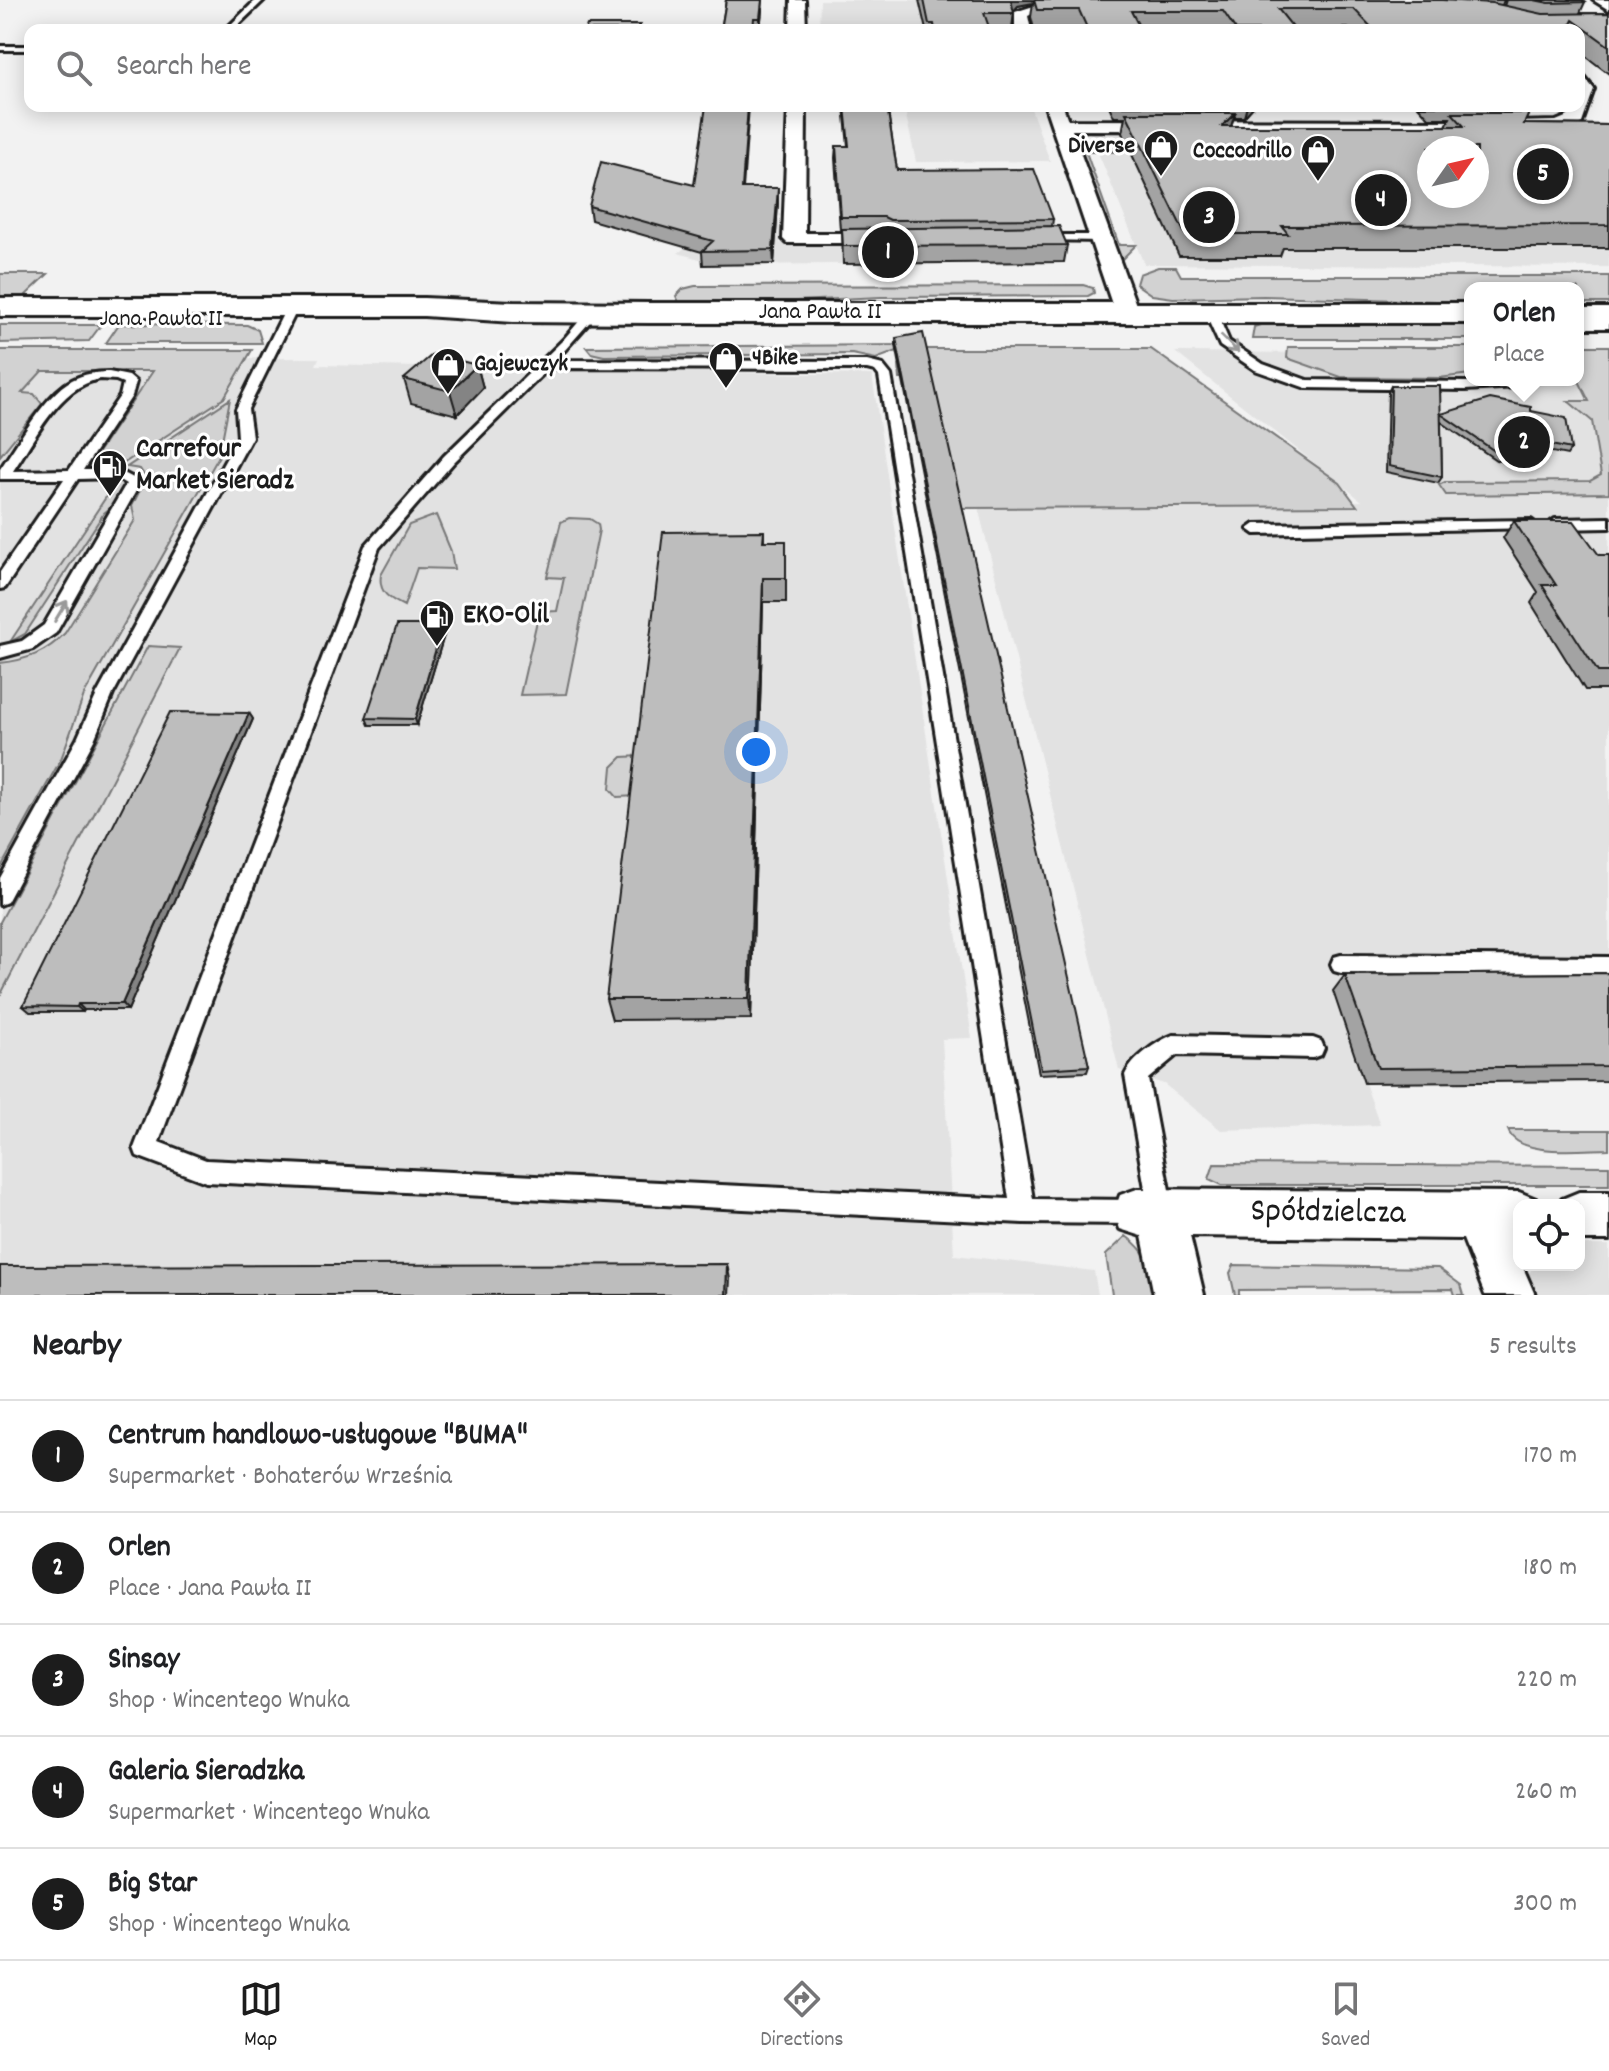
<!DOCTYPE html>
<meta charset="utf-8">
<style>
:root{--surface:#fff;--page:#f2f2f2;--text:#202124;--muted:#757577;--line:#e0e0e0;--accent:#1c1c1c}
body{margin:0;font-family:Dekko,sans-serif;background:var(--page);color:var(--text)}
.controls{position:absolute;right:24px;bottom:24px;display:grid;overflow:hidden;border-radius:16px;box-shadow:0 4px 20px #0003}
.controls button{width:72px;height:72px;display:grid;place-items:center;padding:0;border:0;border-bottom:2px solid var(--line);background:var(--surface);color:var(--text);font:40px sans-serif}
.compass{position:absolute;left:1417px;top:136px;width:72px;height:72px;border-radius:50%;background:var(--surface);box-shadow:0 4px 20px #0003;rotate:56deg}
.you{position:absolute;left:756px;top:752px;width:28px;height:28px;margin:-20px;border:6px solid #fff;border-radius:50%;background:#1a73e8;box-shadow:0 0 0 12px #1a73e833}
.badge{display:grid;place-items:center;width:52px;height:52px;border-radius:50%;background:var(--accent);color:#fff;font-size:26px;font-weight:700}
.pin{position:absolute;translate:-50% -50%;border:4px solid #fff;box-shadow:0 2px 8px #0006}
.popup{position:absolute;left:1464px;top:282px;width:120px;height:104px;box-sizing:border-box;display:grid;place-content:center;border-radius:16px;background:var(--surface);filter:drop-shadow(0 2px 6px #0005);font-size:26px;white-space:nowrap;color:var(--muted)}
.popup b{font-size:30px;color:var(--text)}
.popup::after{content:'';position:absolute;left:50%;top:100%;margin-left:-16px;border:16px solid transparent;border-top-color:var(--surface)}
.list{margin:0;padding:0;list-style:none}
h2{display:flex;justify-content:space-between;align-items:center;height:104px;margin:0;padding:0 32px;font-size:34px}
h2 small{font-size:26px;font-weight:400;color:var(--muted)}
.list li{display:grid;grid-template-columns:52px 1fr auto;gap:24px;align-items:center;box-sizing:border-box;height:112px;padding:0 32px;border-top:2px solid var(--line)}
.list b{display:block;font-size:30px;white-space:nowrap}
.list p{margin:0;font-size:26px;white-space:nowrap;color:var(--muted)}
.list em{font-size:26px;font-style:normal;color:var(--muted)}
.icon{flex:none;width:44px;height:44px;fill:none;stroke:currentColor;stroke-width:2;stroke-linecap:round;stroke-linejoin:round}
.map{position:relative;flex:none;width:1609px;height:1295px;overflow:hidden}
.search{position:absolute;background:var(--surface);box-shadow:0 4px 20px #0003;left:24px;right:24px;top:24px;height:88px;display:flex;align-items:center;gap:20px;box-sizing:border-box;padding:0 28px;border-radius:16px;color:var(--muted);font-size:30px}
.sheet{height:664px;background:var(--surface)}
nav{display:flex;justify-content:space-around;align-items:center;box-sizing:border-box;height:112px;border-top:2px solid var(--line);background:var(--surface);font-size:22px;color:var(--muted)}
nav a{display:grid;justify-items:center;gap:4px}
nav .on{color:var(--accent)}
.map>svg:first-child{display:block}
</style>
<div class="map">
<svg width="1609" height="1295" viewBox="0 0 1609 1295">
<rect width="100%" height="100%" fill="#f2f2f2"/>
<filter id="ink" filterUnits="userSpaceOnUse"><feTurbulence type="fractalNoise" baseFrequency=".0125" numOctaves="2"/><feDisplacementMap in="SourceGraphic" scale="16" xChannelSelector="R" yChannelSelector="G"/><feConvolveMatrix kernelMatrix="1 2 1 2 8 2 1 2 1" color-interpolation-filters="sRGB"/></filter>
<g filter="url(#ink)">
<path fill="#e2e2e2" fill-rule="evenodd" d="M 820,0 L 993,0 L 1004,30 L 819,30 Z
M 904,106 L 1030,106 L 1050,161 L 916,162 Z
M 1609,128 L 1609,267 L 1144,264 L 1090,133 ZM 1429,148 L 1477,148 L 1477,196 L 1429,196 Z
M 738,209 L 778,209 L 780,243 L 1056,243 L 1064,262 L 721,265 L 678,253 Z
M 1175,352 L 1470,354 L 1470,380 L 1578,380 L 1578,355 L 1609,399 L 1609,1081 L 1365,1083 L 1380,1125 L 1221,1130 L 1164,1084 L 1119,1070 L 977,503 L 1362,501 Z
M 319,358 L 316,365 L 872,375 L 972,1038 L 942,1039 L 954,1255 L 1094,1271 L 1098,1295 L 0,1295 L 0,359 Z
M 1579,1245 L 1609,1245 L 1609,1295 L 1536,1295 L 1528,1275 L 1534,1265 L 1579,1265 Z"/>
<path fill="#d2d2d2" stroke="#777" stroke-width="2" d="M 1076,130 L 1083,150 L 1165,152 L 1086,152 L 1119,245 L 1136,245 L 1122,259 L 1110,237 L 1072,132 Z
M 1158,267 L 1176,267 L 1181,276 L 1609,276 L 1609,303 L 1578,303 L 1578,288 L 1470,288 L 1470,302 L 1264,296 L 1173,298 L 1152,295 L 1136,284 L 1139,274 Z
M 0,274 L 48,274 L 25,296 L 0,299 Z
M 1083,285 L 1093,288 L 1094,293 L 1088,296 L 881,297 L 688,306 L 679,302 L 676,296 L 683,289 L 695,286 Z
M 1270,322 L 1456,322 L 1470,327 L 1470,339 L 1252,339 L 1254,327 Z
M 119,324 L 247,325 L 258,330 L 262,343 L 106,343 Z
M 0,325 L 101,325 L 89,341 L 0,343 Z
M 913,345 L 876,359 L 852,354 L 604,356 L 591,353 L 586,347 Z
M 1578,346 L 1609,346 L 1609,493 L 1446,495 L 1439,485 L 1445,482 L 1590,481 L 1601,475 L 1592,421 L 1568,401 L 1589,401 L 1578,379 Z
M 1288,347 L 1470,347 L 1470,374 L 1439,378 L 1341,377 L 1287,358 Z
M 924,349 L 1151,349 L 1340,483 L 1357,506 L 958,508 L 927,379 L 900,379 L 899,365 L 905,355 Z
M 0,350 L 252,350 L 224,398 L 118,467 L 88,467 L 153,371 L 42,371 L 22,393 L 34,394 L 42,404 L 0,456 Z
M 230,399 L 219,456 L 84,695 L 61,759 L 0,869 L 0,663 C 27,660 46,653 65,633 L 135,520 L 132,506 L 146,478 L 140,469 L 127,467 Z
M 116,482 L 121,482 L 124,489 L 114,505 L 104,513 L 25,634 L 10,642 Z
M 436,515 L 451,551 L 454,569 L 417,568 L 404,606 C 390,599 378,593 381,575 L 409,525 Z
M 569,518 L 590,519 L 598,524 L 599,530 L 566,694 L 520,695 L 539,612 L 557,611 L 564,578 L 547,577 L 561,522 Z
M 148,646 L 180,648 L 0,996 L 0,922 Z
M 641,756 L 638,796 L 617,797 L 610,789 L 612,767 L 622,757 Z
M 1508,1130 L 1609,1130 L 1609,1149 C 1583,1149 1518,1158 1508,1130 Z
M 1214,1164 L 1609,1166 L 1609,1185 L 1222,1185 L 1209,1179 Z
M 1126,1236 C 1149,1252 1152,1269 1157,1295 L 1112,1295 L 1106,1255 Z
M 1234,1265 L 1438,1268 L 1461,1285 L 1464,1295 L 1455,1295 L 1453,1289 L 1239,1290 L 1239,1295 L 1235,1295 L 1230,1273 Z"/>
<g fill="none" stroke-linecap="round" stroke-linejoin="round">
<defs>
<path id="lane" d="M 256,0 L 264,0 L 233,30 L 225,30 Z
M 0,46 L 30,46 L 30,50 L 0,50 Z
M 1045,235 L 1102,235 L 1107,238 L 1102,241 L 1041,240 L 1041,236 Z
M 292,305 L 298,308 L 248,409 L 252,437 L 113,694 L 94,740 L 7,902 L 0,905 L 0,878 L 77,739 L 97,694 L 238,437 L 236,409 L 286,308 Z
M 592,310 L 596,311 L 596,315 L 556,360 L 867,361 L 883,365 L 891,375 L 1033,1199 L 1136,1200 L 1144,1204 L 1148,1212 L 1144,1220 L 1136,1224 L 1023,1223 L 206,1182 L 137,1156 L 134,1148 L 365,546 L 444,456 L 563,340 L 588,311 ZM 549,368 L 867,369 L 875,371 L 879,376 L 1009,1199 L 206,1160 L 159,1142 L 379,548 L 454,462 Z
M 1211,310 L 1217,313 L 1229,341 L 1263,364 L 1307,380 L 1465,382 L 1524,380 L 1521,386 L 1517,387 L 1465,390 L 1306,388 L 1255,370 L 1220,346 L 1205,313 Z
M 109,372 L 129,376 L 136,382 L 132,396 L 83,470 L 118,470 L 141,482 L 56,633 L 33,649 L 0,658 L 0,646 L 22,641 L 44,625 L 126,484 L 116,478 L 78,479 L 5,588 L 0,589 L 0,572 L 64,479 L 0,479 L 0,469 C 18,444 44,395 72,380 C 83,374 97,372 109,372 ZM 100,379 L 116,380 L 123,383 L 120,396 L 69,470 L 13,471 C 35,439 59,386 100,379 Z
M 1609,518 L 1609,528 L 1555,529 L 1548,524 L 1555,519 Z
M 1531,520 L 1538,525 L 1536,528 L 1255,534 L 1248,529 L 1255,524 Z
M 1341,955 L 1609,957 L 1609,975 L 1341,973 L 1334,971 L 1331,964 L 1334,957 Z
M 1173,1035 L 1313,1038 L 1321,1041 L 1324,1048 L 1321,1055 L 1313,1058 L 1177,1055 L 1148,1079 L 1173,1211 L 1169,1219 L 1161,1223 L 1153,1219 L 1149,1211 L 1125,1075 C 1132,1059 1157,1041 1173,1035 Z"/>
<path id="street" d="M 791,0 L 805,0 L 806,30 L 790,30 Z
M 1046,2 L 1076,2 L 1083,6 C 1069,16 1045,7 1028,16 L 1031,30 L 1015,30 L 1015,12 Z
M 1579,77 L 1585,78 L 1594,89 L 1582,123 L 1559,131 L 1515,130 L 1512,126 L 1515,122 L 1556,121 L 1568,116 L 1571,106 L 1579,106 Z
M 788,106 L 806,106 L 805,233 L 883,233 L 894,239 L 890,243 L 787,243 L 783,239 Z
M 1045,106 L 1063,106 L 1068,120 L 1471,121 L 1480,126 L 1471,131 L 1072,130 L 1139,313 L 1135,318 L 1119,318 L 1115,313 Z
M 1137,1189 L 1519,1192 L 1536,1199 L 1538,1205 L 1519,1205 L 1519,1240 L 1511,1239 L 1519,1265 L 1522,1265 L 1535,1295 L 1485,1295 L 1463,1239 L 1190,1236 L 1204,1295 L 1154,1295 L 1142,1236 L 1120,1229 L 1114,1212 L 1120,1195 Z
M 1579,1192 L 1609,1192 L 1609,1240 L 1579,1240 L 1579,1205 L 1560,1205 L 1562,1199 Z"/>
<path id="secondary" d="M 1593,0 L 1609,0 L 1609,10 Z
M 0,298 L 424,298 L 513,302 L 650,303 L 1470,303 L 1470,323 L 650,323 L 513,322 L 424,316 L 0,316 Z
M 1578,308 L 1609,308 L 1609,328 L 1578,328 Z"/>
</defs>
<use href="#lane" stroke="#1c1c1c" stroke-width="6"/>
<use href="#street" stroke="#1c1c1c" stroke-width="6"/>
<use href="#secondary" stroke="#1c1c1c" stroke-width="6"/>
<use href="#lane" fill="#fff" fill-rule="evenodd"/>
<use href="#street" fill="#fff" fill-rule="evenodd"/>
<use href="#secondary" fill="#fff" fill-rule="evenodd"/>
</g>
<path fill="#a3a3a3" stroke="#1c1c1c" stroke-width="2" d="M 726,0 L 763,0 L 760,30 L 721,30 Z
M 919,0 L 1504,0 L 1502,5 L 1504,6 L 1506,0 L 1582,0 L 1585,2 L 1580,13 L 1609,13 L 1609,74 L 1579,51 L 1579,30 L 1350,30 L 1348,28 L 1294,28 L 1295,30 L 1034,29 L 1031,17 L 1033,3 L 1018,6 L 1014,11 L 1012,29 L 926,30 Z
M 563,106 L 623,106 L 622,109 L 563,109 Z
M 844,106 L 887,106 L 897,170 L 1053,219 L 1052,226 L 1067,245 L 1064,262 L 843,264 L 842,230 L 840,230 L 835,158 L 836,146 L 848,146 Z
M 1109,106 L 1254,106 L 1244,117 L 1234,117 L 1231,126 L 1446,126 L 1450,118 L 1429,118 L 1418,106 L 1532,106 L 1524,124 L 1609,125 L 1609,248 L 1283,248 L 1280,256 L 1179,256 L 1122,133 L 1125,117 L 1114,117 Z
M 694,185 L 743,188 L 778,188 L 778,202 L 774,264 L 703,265 L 702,252 L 591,220 L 589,206 Z
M 896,338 L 1089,1066 L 1087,1072 L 1039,1074 L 896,345 Z
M 477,365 L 483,388 L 457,415 L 411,403 L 404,379 Z
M 1391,386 L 1440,415 L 1441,414 L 1531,411 L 1571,449 L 1567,455 L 1537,449 L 1538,461 L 1534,468 L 1496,460 L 1441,422 L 1442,477 L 1438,483 L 1386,472 L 1388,392 Z
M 1514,521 L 1599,555 L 1609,555 L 1609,690 L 1585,690 L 1531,603 L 1538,592 L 1503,538 Z
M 764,531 L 764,541 L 786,541 L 786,602 L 763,602 L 751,1019 L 612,1020 L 606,999 Z
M 443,625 L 445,632 L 417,725 L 369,725 L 366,718 Z
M 249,713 L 253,719 L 128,1010 L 84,1010 L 83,1012 L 30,1012 L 23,1006 Z
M 1609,973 L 1609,1081 L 1364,1083 L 1333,991 L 1345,975 Z"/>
<path fill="#848484" stroke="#1c1c1c" stroke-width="2" d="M 762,0 L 763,0 L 760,30 L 760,18 Z
M 1011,0 L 1034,0 L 1033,3 L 1018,6 L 1012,13 Z
M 748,106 L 749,106 L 742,202 L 742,188 Z
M 1247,106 L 1254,106 L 1244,117 Z
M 1235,113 L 1229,133 L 1222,126 Z
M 778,188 L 778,202 L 774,264 L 773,250 Z
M 477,365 L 483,388 L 457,415 L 450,391 Z
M 763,578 L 763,602 L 751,1019 L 749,999 Z
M 443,625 L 445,632 L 417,725 L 415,719 Z
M 249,713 L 253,719 L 128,1010 L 122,1004 Z
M 78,1004 L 84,1010 L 83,1012 L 77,1007 Z
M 727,1264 L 730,1279 L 729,1295 L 726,1295 Z"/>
<path fill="#bdbdbd" stroke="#1c1c1c" stroke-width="2" fill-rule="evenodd" d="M 726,0 L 762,0 L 760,18 L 754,18 L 753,30 L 721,30 Z
M 924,0 L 1011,0 L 1014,13 L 984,13 L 990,30 L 935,30 L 934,24 L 929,24 Z
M 1034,0 L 1442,0 L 1492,3 L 1543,14 L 1609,13 L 1609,46 L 1573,20 L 1568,30 L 1374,30 L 1354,9 L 1278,9 L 1295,30 L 1236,30 L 1223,11 L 1131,11 L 1141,30 L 1088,30 L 1079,10 L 1037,10 Z
M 1534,0 L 1582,0 L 1585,2 L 1549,3 Z
M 587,25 L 640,25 L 638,30 L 585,30 Z
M 706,106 L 748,106 L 742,188 L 778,188 L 773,250 L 702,251 L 713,241 L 589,206 L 601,162 L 694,185 Z
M 845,106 L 887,106 L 897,170 L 1034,169 L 1053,219 L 890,220 L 884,217 L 841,217 L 836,146 L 849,146 Z
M 1126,113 L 1235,113 L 1222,126 L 1464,126 L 1452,113 L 1529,113 L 1524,124 L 1609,125 L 1609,225 L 1282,226 L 1288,234 L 1185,234 ZM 1429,148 L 1477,148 L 1477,196 L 1429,196 Z
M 1059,226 L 1067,245 L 843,246 L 842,229 Z
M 923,333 L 1089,1066 L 1041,1069 L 896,338 Z
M 433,354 L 477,365 L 450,391 L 404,379 Z
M 1391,386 L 1440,386 L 1442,477 L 1389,466 Z
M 1490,399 L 1531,407 L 1531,411 L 1566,418 L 1571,449 L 1536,442 L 1538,461 L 1499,454 L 1441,414 Z
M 1514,521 L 1574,521 L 1599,555 L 1609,555 L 1609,672 L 1598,672 L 1542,585 L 1556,585 Z
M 764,531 L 763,541 L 786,541 L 786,578 L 763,578 L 749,999 L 606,999 L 663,532 Z
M 397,625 L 443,625 L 415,719 L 366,718 Z
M 170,712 L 249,713 L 122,1004 L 78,1004 L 77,1007 L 23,1006 Z
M 1609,973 L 1609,1066 L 1378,1068 L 1345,975 Z
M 727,1264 L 726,1295 L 0,1295 L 0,1266 Z"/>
<defs><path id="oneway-shaft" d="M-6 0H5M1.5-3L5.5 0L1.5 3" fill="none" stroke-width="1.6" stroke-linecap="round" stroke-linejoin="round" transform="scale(2)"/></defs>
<g stroke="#999">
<use href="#oneway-shaft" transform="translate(1230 344) rotate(45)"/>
<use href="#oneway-shaft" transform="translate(61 611) rotate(-59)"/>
</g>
</g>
<defs>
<symbol id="shop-pin" viewBox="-11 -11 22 30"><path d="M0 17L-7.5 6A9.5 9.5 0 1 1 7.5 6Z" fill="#1c1c1c" stroke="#fff"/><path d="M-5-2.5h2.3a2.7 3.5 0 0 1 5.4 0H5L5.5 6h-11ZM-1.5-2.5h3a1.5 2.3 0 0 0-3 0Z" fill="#fff"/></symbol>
<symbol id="fuel-pin" viewBox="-11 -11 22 30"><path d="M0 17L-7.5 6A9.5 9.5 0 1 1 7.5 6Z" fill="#1c1c1c" stroke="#fff"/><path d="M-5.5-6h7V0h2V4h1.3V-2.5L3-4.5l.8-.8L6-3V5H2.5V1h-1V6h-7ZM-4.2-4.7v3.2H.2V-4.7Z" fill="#fff"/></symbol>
</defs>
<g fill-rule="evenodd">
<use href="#shop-pin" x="1141" y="127" width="40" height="54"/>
<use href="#shop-pin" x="1298" y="132" width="40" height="54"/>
<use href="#shop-pin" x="706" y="339" width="40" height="54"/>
<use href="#shop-pin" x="428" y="345" width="40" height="54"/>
<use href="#fuel-pin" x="90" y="447" width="40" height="54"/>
<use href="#fuel-pin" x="417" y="597" width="40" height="54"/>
</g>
<g text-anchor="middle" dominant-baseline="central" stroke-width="6" stroke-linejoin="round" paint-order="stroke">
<g font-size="24" font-weight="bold" fill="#1c1c1c" stroke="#fff" text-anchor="end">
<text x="1135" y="147">Diverse</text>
<text x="1292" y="152">Coccodrillo</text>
<text x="752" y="359" text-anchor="start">4Bike</text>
<text x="474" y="365" text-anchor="start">Gajewczyk</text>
</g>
<g font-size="24" fill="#1c1c1c" stroke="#fff">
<text x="820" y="313">Jana Pawła II</text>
<text x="161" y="320">Jana Pawła II</text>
</g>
<g font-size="28" font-weight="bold" fill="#1c1c1c" stroke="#fff" text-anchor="start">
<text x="136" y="451">Carrefour<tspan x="136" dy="32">Market Sieradz</tspan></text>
<text x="463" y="617">EKO-Olil</text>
</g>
<g font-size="34" fill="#1c1c1c" stroke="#fff">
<text transform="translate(1328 1214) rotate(1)">Spółdzielcza</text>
</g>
</g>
</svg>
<div class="controls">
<button><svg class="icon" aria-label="locate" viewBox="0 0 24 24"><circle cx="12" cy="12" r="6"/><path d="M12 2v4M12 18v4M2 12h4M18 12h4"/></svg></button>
</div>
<svg class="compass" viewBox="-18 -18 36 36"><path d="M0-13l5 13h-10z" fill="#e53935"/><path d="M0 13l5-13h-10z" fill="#757577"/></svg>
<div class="you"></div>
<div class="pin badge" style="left:888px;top:252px">1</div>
<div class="pin badge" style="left:1524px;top:442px">2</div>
<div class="popup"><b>Orlen</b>Place</div>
<div class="pin badge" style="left:1209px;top:217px">3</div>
<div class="pin badge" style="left:1381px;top:200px">4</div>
<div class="pin badge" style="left:1543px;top:174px">5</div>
<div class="search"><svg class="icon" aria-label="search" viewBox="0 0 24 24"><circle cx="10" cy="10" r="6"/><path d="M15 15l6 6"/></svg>Search here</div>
</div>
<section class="sheet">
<h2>Nearby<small>5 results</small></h2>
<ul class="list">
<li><span class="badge">1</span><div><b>Centrum handlowo-usługowe &quot;BUMA&quot;</b><p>Supermarket · Bohaterów Września</p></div><em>170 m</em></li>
<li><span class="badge">2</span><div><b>Orlen</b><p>Place · Jana Pawła II</p></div><em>180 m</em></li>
<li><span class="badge">3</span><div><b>Sinsay</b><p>Shop · Wincentego Wnuka</p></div><em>220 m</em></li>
<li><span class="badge">4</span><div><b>Galeria Sieradzka</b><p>Supermarket · Wincentego Wnuka</p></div><em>260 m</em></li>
<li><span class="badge">5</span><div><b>Big Star</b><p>Shop · Wincentego Wnuka</p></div><em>300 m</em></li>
</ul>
</section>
<nav>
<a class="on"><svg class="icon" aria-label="map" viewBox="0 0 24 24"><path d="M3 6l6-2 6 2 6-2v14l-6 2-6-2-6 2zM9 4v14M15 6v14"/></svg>Map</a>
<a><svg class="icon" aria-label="directions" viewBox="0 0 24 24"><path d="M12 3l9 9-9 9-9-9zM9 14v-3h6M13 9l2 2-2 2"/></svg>Directions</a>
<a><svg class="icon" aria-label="saved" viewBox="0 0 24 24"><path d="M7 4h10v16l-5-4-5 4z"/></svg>Saved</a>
</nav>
